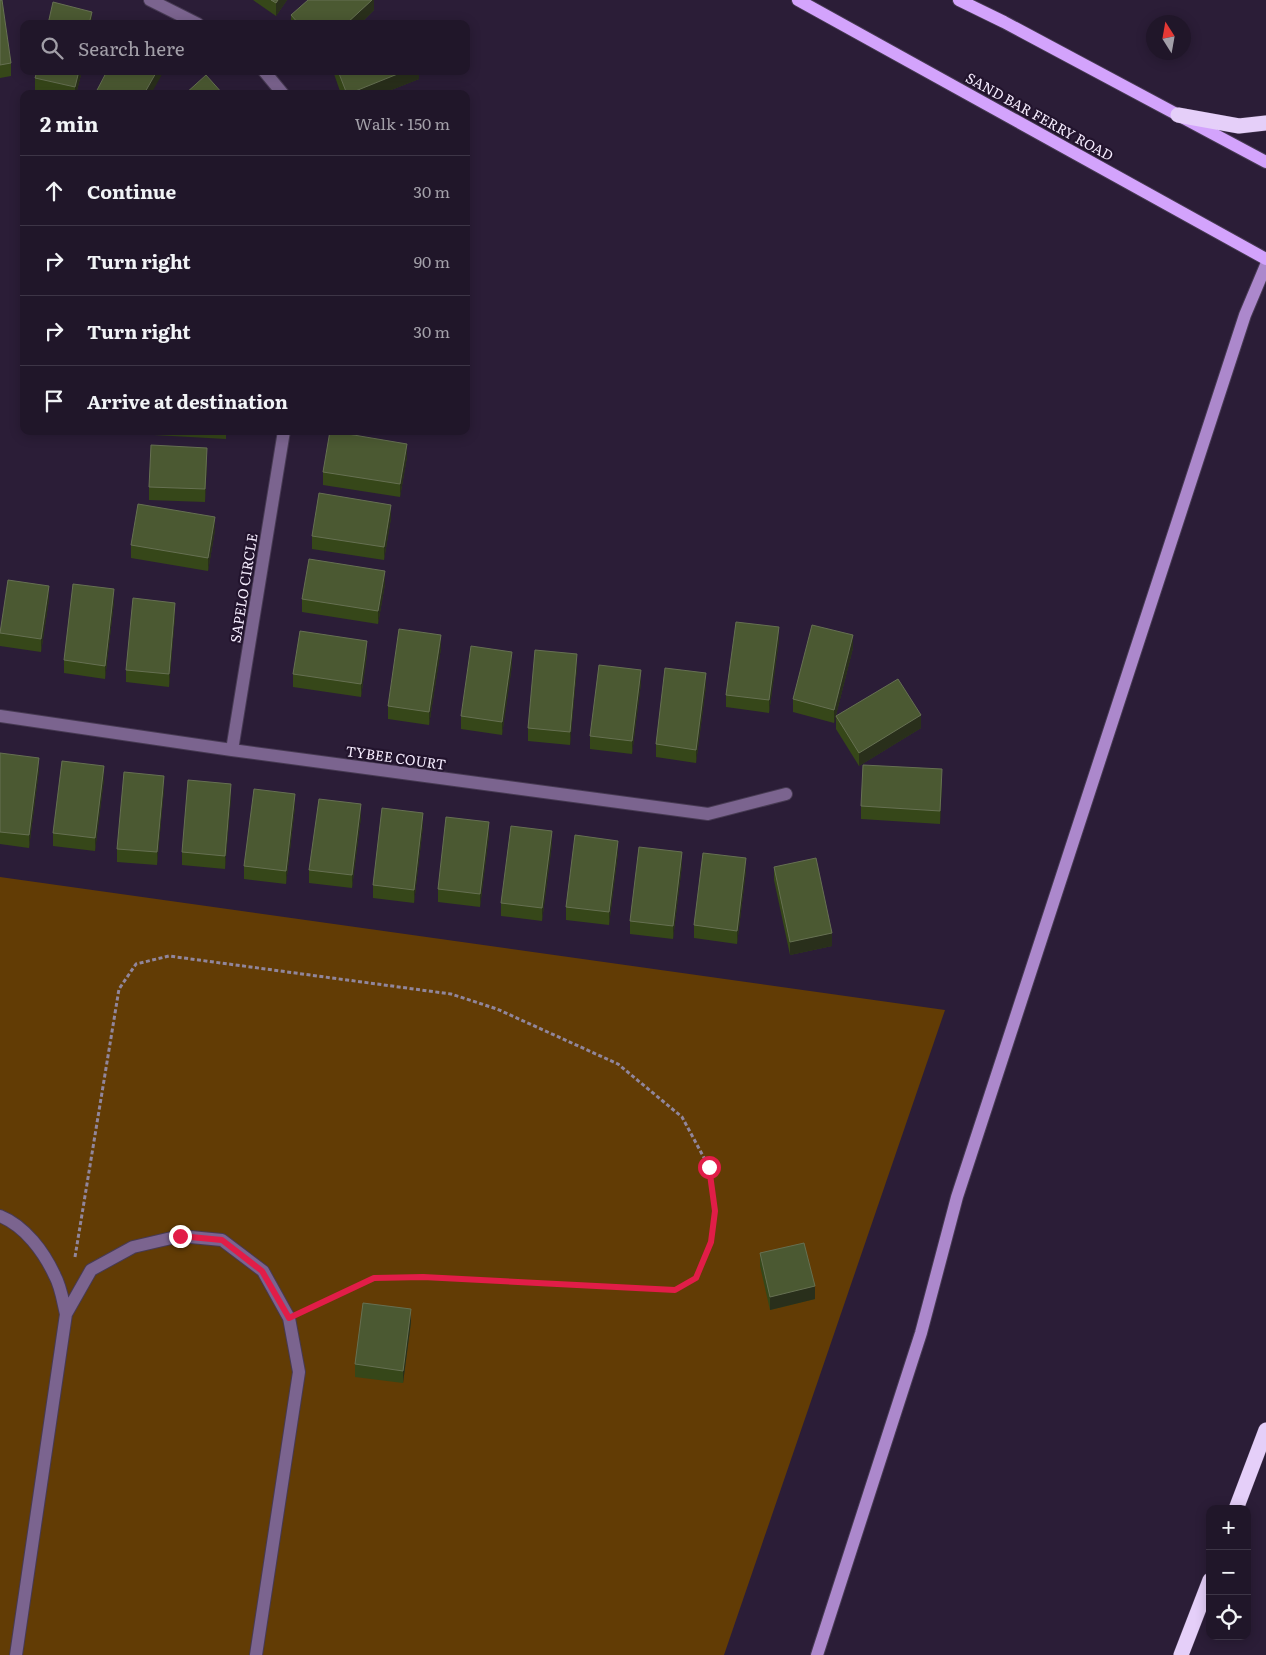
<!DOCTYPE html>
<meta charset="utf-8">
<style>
:root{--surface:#201629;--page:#2d2335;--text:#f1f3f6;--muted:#a29fa8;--line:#3d3546}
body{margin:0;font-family:Literata,serif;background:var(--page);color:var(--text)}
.controls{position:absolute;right:15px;bottom:15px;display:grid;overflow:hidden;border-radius:10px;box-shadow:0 2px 12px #0003}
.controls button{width:45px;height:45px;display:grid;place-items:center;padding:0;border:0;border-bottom:1px solid var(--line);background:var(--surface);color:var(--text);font:25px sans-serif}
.compass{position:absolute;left:1146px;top:15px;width:45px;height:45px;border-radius:50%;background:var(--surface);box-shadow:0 2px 12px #0003;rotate:349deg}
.stop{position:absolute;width:15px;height:15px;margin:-11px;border:4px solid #e11d48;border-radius:50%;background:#fff}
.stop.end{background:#e11d48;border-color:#fff;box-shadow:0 1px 5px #0008}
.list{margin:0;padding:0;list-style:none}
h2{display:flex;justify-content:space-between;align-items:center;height:65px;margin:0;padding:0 20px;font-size:21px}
h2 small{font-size:16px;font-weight:400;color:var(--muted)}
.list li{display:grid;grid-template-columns:32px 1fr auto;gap:15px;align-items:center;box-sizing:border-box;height:70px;padding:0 20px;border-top:1px solid var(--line)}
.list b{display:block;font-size:19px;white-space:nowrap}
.list em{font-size:16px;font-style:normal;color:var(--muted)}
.icon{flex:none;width:28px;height:28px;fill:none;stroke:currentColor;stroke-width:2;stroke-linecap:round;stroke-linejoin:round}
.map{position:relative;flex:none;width:1266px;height:1655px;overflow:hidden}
.search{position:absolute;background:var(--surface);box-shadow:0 2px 12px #0003;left:20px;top:20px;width:450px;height:55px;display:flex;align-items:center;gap:12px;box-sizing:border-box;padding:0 18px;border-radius:10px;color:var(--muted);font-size:19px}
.panel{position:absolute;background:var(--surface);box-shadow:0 2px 12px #0003;left:20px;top:90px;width:450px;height:345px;border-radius:10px}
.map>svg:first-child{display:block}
</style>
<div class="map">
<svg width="1266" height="1655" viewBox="0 0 1266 1655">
<rect width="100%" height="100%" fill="#2b1d37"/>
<path fill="#623c05" d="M 0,877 L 945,1010 L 724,1655 L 0,1655 Z"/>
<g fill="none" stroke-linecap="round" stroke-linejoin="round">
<defs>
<path id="lane" d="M 0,1216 C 25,1226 44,1252 55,1276 C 61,1287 63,1302 66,1314
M 16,1655 L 66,1314 L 91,1270 L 133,1247 L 180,1236 L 222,1240 L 263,1271 L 289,1318 L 299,1372 L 256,1655"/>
<path id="street" d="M 150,0 L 198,24
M 264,71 L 283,94
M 0,716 L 232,750 L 708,814 L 786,794
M 232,750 L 284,431"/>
<path id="secondary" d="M 817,1655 L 921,1333 L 957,1197 L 1245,315 L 1266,265"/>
<path id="primary" d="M 798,0 L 1266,259
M 959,0 L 1004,22 L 1266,162"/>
<path id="highway" d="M 1178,115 L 1239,126 L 1266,123
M 1236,1509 L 1266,1430
M 1181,1655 L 1210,1580"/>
</defs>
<use href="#lane" stroke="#473a53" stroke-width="14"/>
<use href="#street" stroke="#473a53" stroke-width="14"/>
<use href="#secondary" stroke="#473a53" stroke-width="14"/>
<use href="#primary" stroke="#473a53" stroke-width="14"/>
<use href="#highway" stroke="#473a53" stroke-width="16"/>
<path stroke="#91869c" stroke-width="3" stroke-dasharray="4 2.5" stroke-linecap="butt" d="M 75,1257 L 119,989 L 136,964 L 169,956 L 451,994 L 497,1009 L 618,1064 L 682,1117 L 709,1167 L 715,1211 L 711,1242 L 696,1277 L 675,1290 L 423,1277 L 374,1278 L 308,1309"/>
<use href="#lane" stroke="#7b648f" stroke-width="12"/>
<use href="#street" stroke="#7b648f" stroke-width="12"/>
<use href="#secondary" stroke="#ac88cc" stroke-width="12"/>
<use href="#primary" stroke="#d3a3fc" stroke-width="12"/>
<use href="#highway" stroke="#e5cff9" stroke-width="15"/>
</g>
<path fill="#364719" d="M 0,0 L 11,63 L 11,76 L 0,78 Z
M 253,0 L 287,0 L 276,16 Z
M 374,0 L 374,10 L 360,24 L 291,24 L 291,15 Z
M 82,71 L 76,94 L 48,94 L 35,91 L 35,78 Z
M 333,71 L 419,71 L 419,79 L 381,94 L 341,94 Z
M 154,431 L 226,431 L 226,439 L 154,435 Z
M 407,457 L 400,497 L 323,485 L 323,472 Z
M 207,461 L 205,502 L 149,500 L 149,487 Z
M 391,518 L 384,560 L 312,549 L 312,536 Z
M 215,530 L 208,571 L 131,558 L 131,545 Z
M 385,584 L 378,624 L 302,612 L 302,599 Z
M 49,599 L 41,652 L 0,646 L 0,630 Z
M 114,602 L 105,679 L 64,673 L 64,660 Z
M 175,616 L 169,687 L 126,682 L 126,670 Z
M 779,640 L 769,713 L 726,707 L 726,695 Z
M 441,648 L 429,725 L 388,719 L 388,706 Z
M 853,648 L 834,723 L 793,712 L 793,699 Z
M 367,654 L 361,697 L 293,687 L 293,674 Z
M 512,665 L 502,735 L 461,729 L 461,716 Z
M 577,667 L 570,745 L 528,741 L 528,728 Z
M 641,683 L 632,754 L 590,749 L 590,736 Z
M 706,686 L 696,763 L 656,757 L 656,744 Z
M 836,716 L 921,728 L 859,766 L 836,729 Z
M 0,753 L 39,770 L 29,848 L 0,844 Z
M 104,779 L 95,851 L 53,846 L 53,833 Z
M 942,782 L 940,824 L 861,819 L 861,806 Z
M 164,789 L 157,865 L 117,862 L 117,849 Z
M 231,797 L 225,869 L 182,865 L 182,852 Z
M 295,807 L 286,884 L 244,879 L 244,866 Z
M 361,817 L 352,888 L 309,883 L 309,870 Z
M 423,826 L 414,903 L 373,898 L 373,885 Z
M 489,835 L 480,907 L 438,902 L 438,889 Z
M 552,844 L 542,921 L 501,916 L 501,903 Z
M 618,853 L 609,925 L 566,920 L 566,907 Z
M 682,865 L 673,939 L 630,934 L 630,921 Z
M 774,867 L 832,946 L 790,955 L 774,880 Z
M 746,871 L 737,944 L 694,938 L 694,925 Z
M 760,1253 L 815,1299 L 770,1310 L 760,1266 Z
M 411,1322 L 403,1383 L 355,1377 L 355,1364 Z"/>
<path fill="#292f1b" d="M 278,0 L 287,0 L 276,16 L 276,3 Z
M 372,0 L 374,0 L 374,10 L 360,24 L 346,24 Z
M 92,12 L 92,24 L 89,24 Z
M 79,71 L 82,71 L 76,94 L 75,94 L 75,87 Z
M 157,71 L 164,71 L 151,94 L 144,94 Z
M 405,71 L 419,71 L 419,79 L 381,94 L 348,94 Z
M 407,444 L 407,457 L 400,497 L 400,484 Z
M 207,448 L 207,461 L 205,502 L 205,489 Z
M 391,505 L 391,518 L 384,560 L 384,547 Z
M 215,517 L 215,530 L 208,571 L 208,558 Z
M 385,571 L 385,584 L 378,624 L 378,611 Z
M 49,586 L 49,599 L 41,652 L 41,639 Z
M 114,589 L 114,602 L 105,679 L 105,666 Z
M 175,603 L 175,616 L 169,687 L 169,674 Z
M 779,627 L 779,640 L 769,713 L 769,700 Z
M 441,635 L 441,648 L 429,725 L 429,712 Z
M 853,635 L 853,648 L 834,723 L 834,710 Z
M 367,641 L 367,654 L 361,697 L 361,684 Z
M 512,652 L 512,665 L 502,735 L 502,722 Z
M 577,654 L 577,667 L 570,745 L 570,732 Z
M 641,670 L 641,683 L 632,754 L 632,741 Z
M 706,673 L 706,686 L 696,763 L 696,750 Z
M 921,715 L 921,728 L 859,766 L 859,753 Z
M 39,758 L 39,770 L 29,848 L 29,835 Z
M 104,766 L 104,779 L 95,851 L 95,838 Z
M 942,769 L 942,782 L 940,824 L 940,811 Z
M 164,776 L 164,789 L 157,865 L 157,852 Z
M 231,784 L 231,797 L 225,869 L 225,856 Z
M 295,794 L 295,807 L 286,884 L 286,871 Z
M 361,804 L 361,817 L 352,888 L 352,875 Z
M 423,813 L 423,826 L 414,903 L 414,890 Z
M 489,822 L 489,835 L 480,907 L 480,894 Z
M 552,831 L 552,844 L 542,921 L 542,908 Z
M 618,841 L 618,853 L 609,925 L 609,912 Z
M 682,852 L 682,865 L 673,939 L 673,926 Z
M 746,858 L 746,871 L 737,944 L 737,931 Z
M 832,933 L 832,946 L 790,955 L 790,942 Z
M 815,1286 L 815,1299 L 770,1310 L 770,1297 Z
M 411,1309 L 411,1322 L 403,1383 L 403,1371 Z"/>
<path fill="#4b5932" stroke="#667052" d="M 0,0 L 2,0 L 11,63 L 0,65 Z
M 271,0 L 278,0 L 276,3 Z
M 308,0 L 372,0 L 346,24 L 299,24 L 291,15 Z
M 53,2 L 92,12 L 89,24 L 48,24 Z
M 37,71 L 79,71 L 75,87 L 35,78 Z
M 107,71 L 157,71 L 144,94 L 95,94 Z
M 338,71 L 405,71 L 348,94 L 347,94 Z
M 206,75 L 223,94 L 185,94 Z
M 330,431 L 407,444 L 400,484 L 323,472 Z
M 151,445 L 207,448 L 205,489 L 149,487 Z
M 319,493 L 391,505 L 384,547 L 312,536 Z
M 138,504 L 215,517 L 208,558 L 131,545 Z
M 309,559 L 385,571 L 378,611 L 302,599 Z
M 8,580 L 49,586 L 41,639 L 0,633 Z
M 73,584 L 114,589 L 105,666 L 64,660 Z
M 133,598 L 175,603 L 169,674 L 126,670 Z
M 736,622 L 779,627 L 769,700 L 726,695 Z
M 812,625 L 853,635 L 834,710 L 793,699 Z
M 399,629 L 441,635 L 429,712 L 388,706 Z
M 300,631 L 367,641 L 361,684 L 293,674 Z
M 471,646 L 512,652 L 502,722 L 461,716 Z
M 535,650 L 577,654 L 570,732 L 528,728 Z
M 599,665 L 641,670 L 632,741 L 590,736 Z
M 665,668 L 706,673 L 696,750 L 656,744 Z
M 898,679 L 921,715 L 859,753 L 836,716 Z
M 0,753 L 39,758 L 29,835 L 0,832 Z
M 62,761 L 104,766 L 95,838 L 53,833 Z
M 863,765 L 942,769 L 940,811 L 861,806 Z
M 124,772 L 164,776 L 157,852 L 117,849 Z
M 188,780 L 231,784 L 225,856 L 182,852 Z
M 254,789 L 295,794 L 286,871 L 244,866 Z
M 319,799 L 361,804 L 352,875 L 309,870 Z
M 382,808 L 423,813 L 414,890 L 373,885 Z
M 446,817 L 489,822 L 480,894 L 438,889 Z
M 511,826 L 552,831 L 542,908 L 501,903 Z
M 575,835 L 618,841 L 609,912 L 566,907 Z
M 639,847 L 682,852 L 673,926 L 630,921 Z
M 703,853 L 746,858 L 737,931 L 694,925 Z
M 816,858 L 832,933 L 790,942 L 774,867 Z
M 804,1243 L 815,1286 L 770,1297 L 760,1253 Z
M 363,1303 L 411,1309 L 403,1371 L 355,1364 Z"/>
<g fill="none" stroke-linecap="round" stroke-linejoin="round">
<path stroke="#e11d48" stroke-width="6" d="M 180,1236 L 222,1240 L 262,1271 L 289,1318 L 374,1278 L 423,1277 L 675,1290 L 696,1278 L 711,1242 L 715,1211 L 709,1167"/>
</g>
<g text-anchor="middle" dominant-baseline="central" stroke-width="4.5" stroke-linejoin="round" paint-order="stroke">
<g font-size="14" fill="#f5ecfe" stroke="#22142d">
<text transform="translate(1040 116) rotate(29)">SAND BAR FERRY ROAD</text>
<text transform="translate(243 588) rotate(-81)">SAPELO CIRCLE</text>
<text transform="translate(396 757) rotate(8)">TYBEE COURT</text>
</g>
</g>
</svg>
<div class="controls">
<button>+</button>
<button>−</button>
<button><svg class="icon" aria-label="locate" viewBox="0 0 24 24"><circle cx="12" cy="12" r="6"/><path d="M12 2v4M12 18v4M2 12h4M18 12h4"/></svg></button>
</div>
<svg class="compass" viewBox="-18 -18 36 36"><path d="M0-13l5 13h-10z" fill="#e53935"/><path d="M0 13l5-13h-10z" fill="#a29fa8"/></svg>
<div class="stop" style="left:709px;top:1167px"></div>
<div class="stop end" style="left:180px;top:1236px"></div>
<div class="search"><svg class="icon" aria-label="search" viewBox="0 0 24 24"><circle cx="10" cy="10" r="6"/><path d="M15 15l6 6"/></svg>Search here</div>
<section class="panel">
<h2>2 min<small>Walk · 150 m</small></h2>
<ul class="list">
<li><svg class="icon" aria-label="ahead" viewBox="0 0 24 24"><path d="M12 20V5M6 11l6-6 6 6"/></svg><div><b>Continue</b></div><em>30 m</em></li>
<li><svg class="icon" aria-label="right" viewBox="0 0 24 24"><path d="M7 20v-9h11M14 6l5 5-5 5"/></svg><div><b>Turn right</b></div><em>90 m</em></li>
<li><svg class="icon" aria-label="right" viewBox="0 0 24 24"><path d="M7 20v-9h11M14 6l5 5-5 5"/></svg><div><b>Turn right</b></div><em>30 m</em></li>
<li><svg class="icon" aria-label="arrive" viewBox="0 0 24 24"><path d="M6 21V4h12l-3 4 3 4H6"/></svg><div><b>Arrive at destination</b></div></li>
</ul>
</section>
</div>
